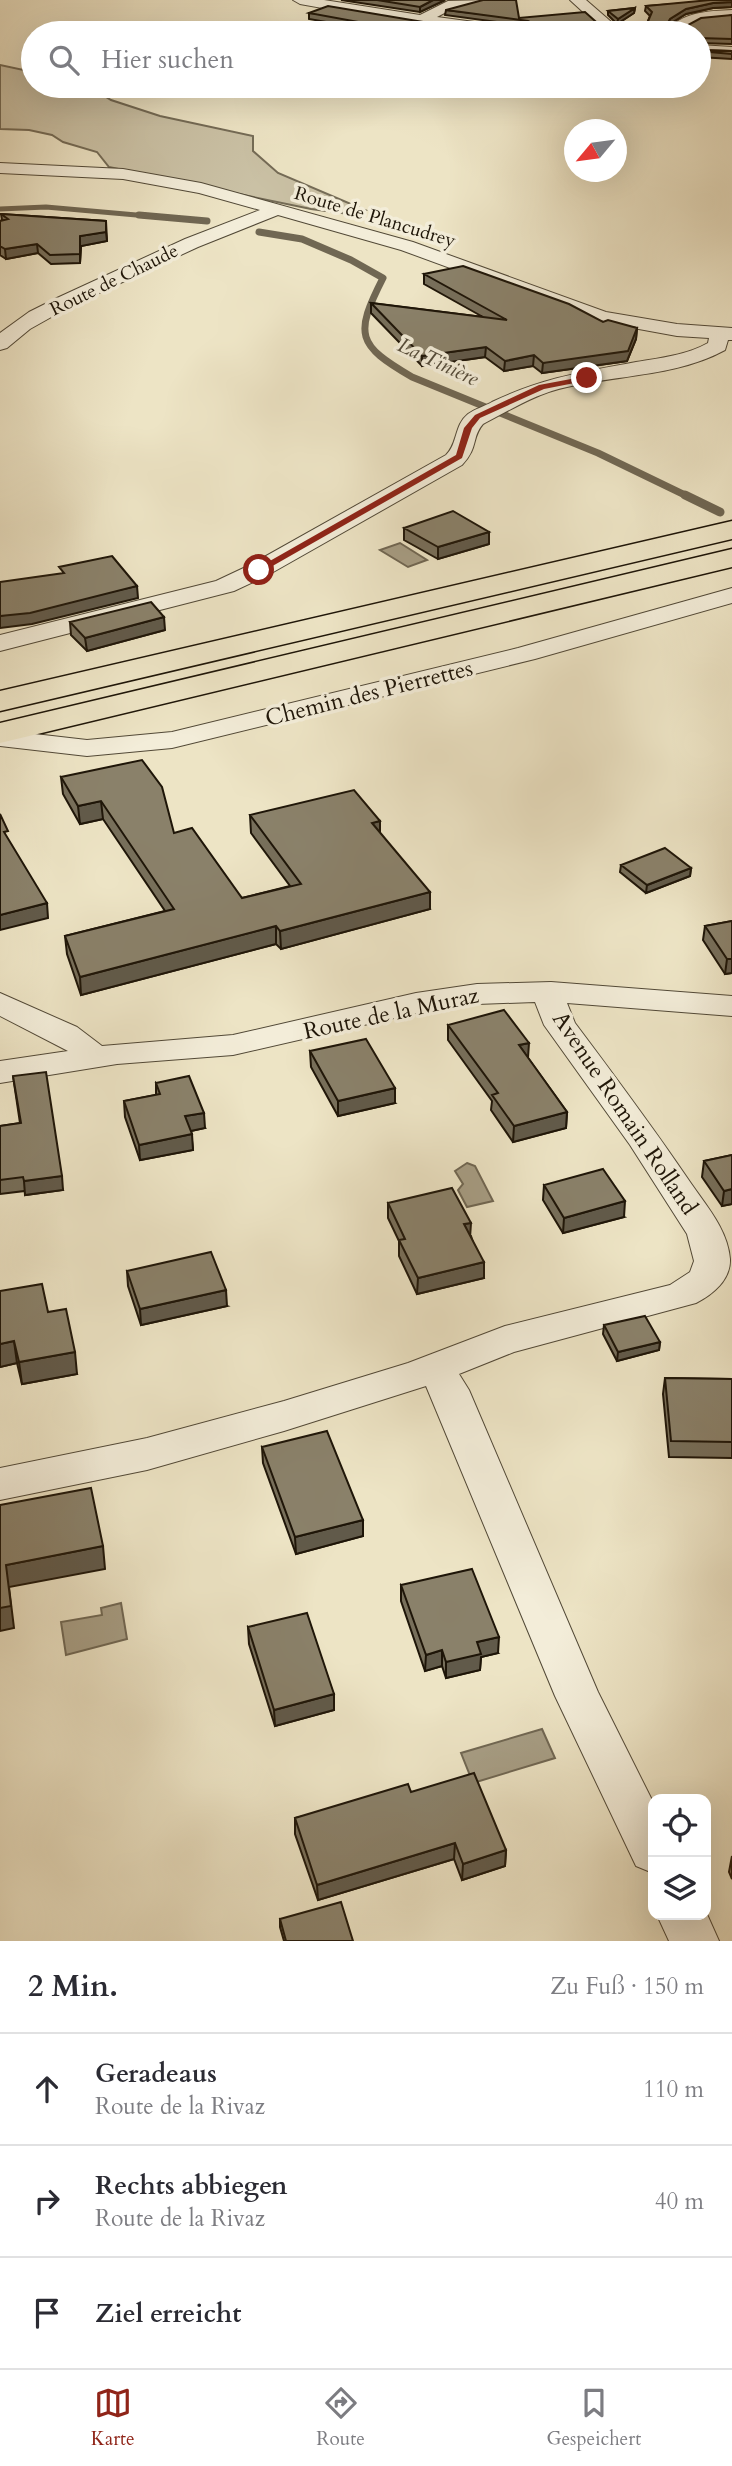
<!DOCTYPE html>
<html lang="de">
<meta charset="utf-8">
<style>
:root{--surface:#fff;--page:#f2f2f3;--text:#2b2b33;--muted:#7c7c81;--line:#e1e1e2;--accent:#8f2418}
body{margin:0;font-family:Cardo,serif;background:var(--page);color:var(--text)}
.controls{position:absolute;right:21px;bottom:21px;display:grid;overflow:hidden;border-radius:14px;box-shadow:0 7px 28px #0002}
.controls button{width:63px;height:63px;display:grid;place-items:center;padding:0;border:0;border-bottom:2px solid var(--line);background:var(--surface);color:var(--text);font:35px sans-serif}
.compass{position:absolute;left:564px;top:119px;width:63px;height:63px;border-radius:50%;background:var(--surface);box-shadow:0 7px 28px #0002;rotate:241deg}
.stop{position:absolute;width:21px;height:21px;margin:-16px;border:5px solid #8f2418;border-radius:50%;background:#fff}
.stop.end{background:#8f2418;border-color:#fff;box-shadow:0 2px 7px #0008}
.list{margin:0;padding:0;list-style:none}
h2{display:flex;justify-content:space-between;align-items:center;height:91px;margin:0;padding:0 28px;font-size:30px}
h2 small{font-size:23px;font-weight:400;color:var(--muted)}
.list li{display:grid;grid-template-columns:46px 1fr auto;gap:21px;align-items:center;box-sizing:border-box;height:112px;padding:0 28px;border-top:2px solid var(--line)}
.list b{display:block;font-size:26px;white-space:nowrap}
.list p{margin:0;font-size:23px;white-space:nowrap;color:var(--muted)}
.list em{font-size:23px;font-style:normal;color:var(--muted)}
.icon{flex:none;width:38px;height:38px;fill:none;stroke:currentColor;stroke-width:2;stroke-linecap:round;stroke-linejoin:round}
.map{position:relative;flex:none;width:732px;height:1941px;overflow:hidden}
.search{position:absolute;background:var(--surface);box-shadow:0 7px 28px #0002;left:21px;right:21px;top:21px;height:77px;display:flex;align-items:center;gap:18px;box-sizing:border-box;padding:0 24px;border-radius:38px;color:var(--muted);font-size:26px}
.sheet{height:427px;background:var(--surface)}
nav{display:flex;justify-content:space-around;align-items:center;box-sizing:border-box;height:98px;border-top:2px solid var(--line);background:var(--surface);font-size:19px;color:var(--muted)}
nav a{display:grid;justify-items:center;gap:4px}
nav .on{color:var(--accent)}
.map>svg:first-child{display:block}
</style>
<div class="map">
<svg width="732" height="1941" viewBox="0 0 732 1941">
<rect width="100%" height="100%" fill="#ede4c5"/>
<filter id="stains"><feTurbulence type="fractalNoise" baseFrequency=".00286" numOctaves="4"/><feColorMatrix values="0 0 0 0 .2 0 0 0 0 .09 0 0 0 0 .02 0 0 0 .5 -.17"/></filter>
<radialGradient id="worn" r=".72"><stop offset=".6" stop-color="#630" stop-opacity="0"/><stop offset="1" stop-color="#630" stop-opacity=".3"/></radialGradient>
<path fill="#cac1a5" stroke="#746b56" stroke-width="2" d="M 0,65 L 33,72 L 33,86 L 89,86 L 111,100 L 160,116 L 253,136 L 253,151 L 278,173 L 365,210 L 349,214 L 311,209 L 109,167 L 97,152 L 63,142 L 52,135 L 29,130 L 0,129 Z"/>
<path fill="#a79e85" stroke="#706753" stroke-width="2" d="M 400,543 L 427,560 L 408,567 L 380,550 Z
M 467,1163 L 475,1166 L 493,1201 L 467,1207 L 458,1190 L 463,1184 L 455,1171 Z
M 121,1603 L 127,1639 L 66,1655 L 61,1622 L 102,1615 L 101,1608 Z
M 542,1729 L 555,1758 L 473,1783 L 461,1753 Z"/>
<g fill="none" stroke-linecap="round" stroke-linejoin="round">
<path stroke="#706753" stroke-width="5" d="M 0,209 L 46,207 L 159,217"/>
<path stroke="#706753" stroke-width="7" d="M 139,215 L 207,221
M 259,232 L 302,239 L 351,260 L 383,278 C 354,335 357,345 412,377 L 598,453 L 689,497"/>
<path stroke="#706753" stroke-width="9" d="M 685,495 L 720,512"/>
<defs>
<path id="minor" d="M 293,0 L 324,0 L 420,15 L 448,1 L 488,0 L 481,4 L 452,9 L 437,17 L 527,29 L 534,33 C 460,37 373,17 300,4 Z
M 570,0 L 586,0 L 624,33 L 606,33 Z
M 732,10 L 732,18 L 700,21 L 679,33 L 665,33 C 681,12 707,11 732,10 Z
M 699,45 L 732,47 L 732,55 L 699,53 Z
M 0,163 L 123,169 L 201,183 L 413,242 L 606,312 L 677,324 L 732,328 L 732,340 L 728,340 L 725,350 C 678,376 618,375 567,387 C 537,393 510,410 483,424 C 471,438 479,447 462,465 L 268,575 L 234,591 L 0,651 L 0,635 L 216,581 L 250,565 L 446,455 C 458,444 454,425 468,414 C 475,409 485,406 492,402 C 542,378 582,372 636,362 C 660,358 687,355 708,343 L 709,338 L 677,336 L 595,321 L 401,250 L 278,215 L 198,247 L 71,306 L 30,329 L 7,348 L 0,350 L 0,333 L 29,312 L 57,298 L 185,239 L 260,210 L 199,193 L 123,179 L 0,173 Z
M 732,588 L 732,603 L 535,659 L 172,748 L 87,756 L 0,746 L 0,730 L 87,740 L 172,732 L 518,648 Z
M 551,982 L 732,996 L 732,1016 L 567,1003 L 575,1023 C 614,1075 652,1126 688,1179 C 704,1203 728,1229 730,1259 C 731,1280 712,1295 696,1303 L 514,1352 L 459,1374 L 469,1390 L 598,1692 L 653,1802 L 653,1873 L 636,1866 L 555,1696 L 426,1386 L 284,1431 L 147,1470 L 0,1500 L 0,1468 L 147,1438 L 284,1401 L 408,1363 L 505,1326 L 670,1285 L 690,1272 L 694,1261 L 687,1234 L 630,1145 L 544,1025 L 535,1002 L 477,1004 L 416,1013 L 233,1055 L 117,1064 L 0,1083 L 0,1061 L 68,1051 L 0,1016 L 0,993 L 77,1027 L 102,1046 L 233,1035 L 416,993 L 477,984 Z
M 706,1912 L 719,1941 L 669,1941 L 657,1915 L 706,1915 Z"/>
<path id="motorway" d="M 732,521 L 732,539 L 0,711 L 0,691 Z
M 732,549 L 732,567 L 0,743 L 0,723 Z"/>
</defs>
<use href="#minor" stroke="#524937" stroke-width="2"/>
<use href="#motorway" stroke="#1e1508" stroke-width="3"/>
<use href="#minor" fill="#f3edd9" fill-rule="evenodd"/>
<use href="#motorway" fill="#ede4c5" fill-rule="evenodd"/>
</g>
<path fill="#776f5b" stroke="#1e1508" stroke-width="2" d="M 341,0 L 445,0 L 420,12 Z
M 732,0 L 732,7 L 713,8 L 686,14 L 670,24 L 666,30 L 679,30 L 732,15 L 732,44 L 699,43 L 699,33 L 643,33 L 650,16 L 645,11 L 646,6 Z
M 635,8 L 634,13 L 617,24 L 608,15 L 608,11 Z
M 446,10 L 603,28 L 603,33 L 389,33 L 309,19 L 309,13 L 506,30 L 532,29 L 527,26 L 445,15 Z
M 699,48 L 699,50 L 732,51 L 732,59 L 699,57 Z
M 1,214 L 106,221 L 107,241 L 81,246 L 80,263 L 51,264 L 38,253 L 6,259 L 0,255 L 0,221 L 2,220 Z
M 424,274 L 603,322 L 637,328 L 636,339 L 627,361 L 542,373 L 533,366 L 504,371 L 485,357 L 422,366 L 371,313 L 371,303 L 483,317 L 424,284 Z
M 404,528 L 489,544 L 438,559 L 404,540 Z
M 70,622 L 165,630 L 87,651 L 71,635 Z
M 61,777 L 174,833 L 242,898 L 290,886 L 251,833 L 250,815 L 380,821 L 380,833 L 430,909 L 281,949 L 276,944 L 81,995 L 67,954 L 65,936 L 165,911 L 103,819 L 80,824 L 63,794 Z
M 621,865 L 691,868 L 690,876 L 646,893 L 620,872 Z
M 732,921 L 732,973 L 725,974 L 703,940 L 705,926 Z
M 448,1025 L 528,1058 L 567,1112 L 566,1128 L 513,1142 L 491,1110 L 492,1101 L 448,1040 Z
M 310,1051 L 395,1103 L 338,1116 L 311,1067 Z
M 13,1076 L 63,1190 L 25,1195 L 25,1191 L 0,1194 L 0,1126 L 20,1123 Z
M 156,1083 L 205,1128 L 191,1131 L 193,1150 L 140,1160 L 125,1117 L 124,1101 L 156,1095 Z
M 732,1155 L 732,1204 L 722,1206 L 702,1177 L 704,1161 Z
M 544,1185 L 624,1217 L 563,1233 L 543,1200 Z
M 388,1203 L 471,1236 L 484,1278 L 417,1294 L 399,1256 L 399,1241 L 388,1218 Z
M 127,1271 L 227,1306 L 141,1325 L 128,1286 Z
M 0,1291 L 48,1312 L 77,1374 L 22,1384 L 17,1363 L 0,1367 Z
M 604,1325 L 660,1342 L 659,1350 L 617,1361 L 603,1334 Z
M 665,1378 L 732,1379 L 732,1458 L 669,1457 L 663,1394 Z
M 262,1447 L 363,1520 L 363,1536 L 296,1554 L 263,1463 Z
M 401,1585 L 498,1653 L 481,1657 L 480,1670 L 446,1678 L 442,1666 L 425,1671 L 401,1601 Z
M 248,1627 L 334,1694 L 334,1710 L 275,1726 L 249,1644 Z
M 411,1792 L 506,1850 L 505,1866 L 462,1880 L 454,1859 L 318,1900 L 295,1834 L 295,1818 Z
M 732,1856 L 732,1879 L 729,1872 Z
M 280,1919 L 353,1941 L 284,1941 L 280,1927 Z"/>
<path fill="#615a4a" stroke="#1e1508" stroke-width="2" d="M 433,0 L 445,0 L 420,12 L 420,7 Z
M 732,2 L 732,7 L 713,8 L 686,14 L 670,24 L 664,33 L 664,30 L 670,19 L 686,9 L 713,3 Z
M 635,8 L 634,13 L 617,24 L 618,19 Z
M 603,28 L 603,33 L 594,33 Z
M 106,232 L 107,241 L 81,246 L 80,263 L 80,236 Z
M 37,244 L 38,253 L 6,259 L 5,249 Z
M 637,328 L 636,339 L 627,361 L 542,373 L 543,363 Z
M 486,347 L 485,357 L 422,366 L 422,356 Z
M 534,355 L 533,366 L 504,371 L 505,361 Z
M 489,532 L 489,544 L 438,559 L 438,547 Z
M 137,586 L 138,598 L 32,624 L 0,628 L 0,616 Z
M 164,617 L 165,630 L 87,651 L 85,638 Z
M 101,801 L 103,819 L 80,824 L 78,806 Z
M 380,821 L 380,838 L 372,823 Z
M 691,868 L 690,876 L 646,893 L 647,885 Z
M 430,892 L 430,909 L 281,949 L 280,931 Z
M 47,903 L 48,918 L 0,930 L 0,915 Z
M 276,926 L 276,944 L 81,995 L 80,977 Z
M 727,959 L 732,959 L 732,973 L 725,974 Z
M 529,1043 L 528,1058 L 519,1045 Z
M 395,1088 L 395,1103 L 338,1116 L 338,1101 Z
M 567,1112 L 566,1128 L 513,1142 L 514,1126 Z
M 204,1113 L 205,1128 L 186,1132 L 185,1116 Z
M 192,1134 L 193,1150 L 140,1160 L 139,1145 Z
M 62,1176 L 63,1190 L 25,1195 L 24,1181 Z
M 732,1189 L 732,1204 L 722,1206 L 724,1191 Z
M 625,1201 L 624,1217 L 563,1233 L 564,1218 Z
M 471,1223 L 470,1238 L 464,1224 Z
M 484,1262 L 484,1278 L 417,1294 L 418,1278 Z
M 226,1290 L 227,1306 L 141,1325 L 140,1309 Z
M 14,1341 L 17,1363 L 0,1367 L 0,1344 Z
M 660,1342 L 659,1350 L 617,1361 L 618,1352 Z
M 75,1352 L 77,1374 L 22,1384 L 19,1362 Z
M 363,1520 L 363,1536 L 296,1554 L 295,1537 Z
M 103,1546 L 105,1569 L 9,1587 L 14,1628 L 0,1631 L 0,1608 L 6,1565 Z
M 499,1637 L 498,1653 L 481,1657 L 480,1670 L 446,1678 L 446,1662 L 477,1642 Z
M 442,1650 L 442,1666 L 425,1671 L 426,1655 Z
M 334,1694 L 334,1710 L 275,1726 L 274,1710 Z
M 455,1843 L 454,1859 L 318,1900 L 317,1885 Z
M 506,1850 L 505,1866 L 462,1880 L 463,1864 Z"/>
<path fill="#8a816a" stroke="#1e1508" stroke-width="2" d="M 377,0 L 433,0 L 420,7 Z
M 483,0 L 516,0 L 519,18 L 585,12 L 603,28 L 594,33 L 507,33 L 481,30 L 472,33 L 441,33 L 391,28 L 309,13 L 328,6 L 447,26 L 506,30 L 536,29 L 536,25 L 528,21 L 446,10 Z
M 710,0 L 732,0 L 732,2 L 713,3 L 686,9 L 670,19 L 664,30 L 679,30 L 701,18 L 732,15 L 732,39 L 699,38 L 699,33 L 643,33 L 652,12 L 646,6 Z
M 635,8 L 618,19 L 608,11 Z
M 699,48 L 699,50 L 732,51 L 732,54 L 699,51 Z
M 1,214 L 106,221 L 106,232 L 80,236 L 80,254 L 50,255 L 37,244 L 5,249 L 0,246 L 0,221 L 8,219 Z
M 463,266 L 569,304 L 603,322 L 608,320 L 637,328 L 628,351 L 543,363 L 534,355 L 505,361 L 486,347 L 422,356 L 371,303 L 507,320 L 424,274 Z
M 453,511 L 489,532 L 438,547 L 404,528 Z
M 112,556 L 137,586 L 30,613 L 0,616 L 0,582 L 64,573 L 59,567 Z
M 151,602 L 164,617 L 85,638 L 70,622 Z
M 142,760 L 162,787 L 174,833 L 192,828 L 242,898 L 301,884 L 250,815 L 354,790 L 380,821 L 372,823 L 430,892 L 280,931 L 276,926 L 80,977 L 65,936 L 174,909 L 101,801 L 78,806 L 61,777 Z
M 0,814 L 8,831 L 4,832 L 47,903 L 0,915 Z
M 665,848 L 691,868 L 647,885 L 621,865 Z
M 732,921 L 732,959 L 727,959 L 705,926 Z
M 504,1010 L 529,1043 L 519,1045 L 567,1112 L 514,1126 L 492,1095 L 498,1093 L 448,1025 Z
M 366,1039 L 395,1088 L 338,1101 L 310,1051 Z
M 46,1072 L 62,1176 L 24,1181 L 23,1177 L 0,1180 L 0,1126 L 21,1123 L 13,1076 Z
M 189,1076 L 204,1113 L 185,1116 L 192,1134 L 139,1145 L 124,1101 L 160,1094 L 156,1083 Z
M 732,1155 L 732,1189 L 724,1191 L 704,1161 Z
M 603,1169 L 625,1201 L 564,1218 L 544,1185 Z
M 452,1188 L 471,1223 L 464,1224 L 484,1262 L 418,1278 L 399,1240 L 405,1239 L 388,1203 Z
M 211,1252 L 226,1290 L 140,1309 L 127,1271 Z
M 42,1284 L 48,1312 L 66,1309 L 75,1352 L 19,1362 L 14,1341 L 0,1344 L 0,1291 Z
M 645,1316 L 660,1342 L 618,1352 L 604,1325 Z
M 665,1378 L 732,1379 L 732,1442 L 671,1441 Z
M 327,1431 L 363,1520 L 295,1537 L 262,1447 Z
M 91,1488 L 103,1546 L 6,1565 L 11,1606 L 0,1608 L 0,1505 Z
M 472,1569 L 499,1637 L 477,1642 L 481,1654 L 446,1662 L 442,1650 L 426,1655 L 401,1585 Z
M 307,1613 L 334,1694 L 274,1710 L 248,1627 Z
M 474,1773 L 506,1850 L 463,1864 L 455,1843 L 317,1885 L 295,1818 L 408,1784 L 411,1792 Z
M 341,1902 L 353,1941 L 286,1941 L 280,1919 Z"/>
<path fill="#8f2418" d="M 587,376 L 590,380 L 544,389 L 480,418 L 472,428 L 462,458 L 262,572 L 254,570 L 456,455 L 464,428 L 475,415 L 539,385 Z"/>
<g text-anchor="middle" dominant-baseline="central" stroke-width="7" stroke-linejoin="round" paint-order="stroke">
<g font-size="19" fill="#1e1508" stroke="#f3edd9">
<text transform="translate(375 217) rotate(17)">Route de Plancudrey</text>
<text transform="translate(114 280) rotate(-26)">Route de Chaude</text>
</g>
<g font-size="21" font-style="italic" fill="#554c3a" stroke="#f3edd9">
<text transform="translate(438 362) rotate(25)">La Tinière</text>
</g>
<g font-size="23" fill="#1e1508" stroke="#f3edd9">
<text transform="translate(369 693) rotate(-14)">Chemin des Pierrettes</text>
<text transform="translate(391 1013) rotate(-12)">Route de la Muraz</text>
<text transform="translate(625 1113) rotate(56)">Avenue Romain Rolland</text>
</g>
</g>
<rect width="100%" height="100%" filter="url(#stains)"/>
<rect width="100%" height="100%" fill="url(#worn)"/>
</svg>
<div class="controls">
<button><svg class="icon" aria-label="locate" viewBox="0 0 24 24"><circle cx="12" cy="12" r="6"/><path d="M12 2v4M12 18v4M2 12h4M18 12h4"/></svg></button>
<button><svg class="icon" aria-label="layers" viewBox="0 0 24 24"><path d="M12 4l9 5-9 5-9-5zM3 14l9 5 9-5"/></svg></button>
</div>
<svg class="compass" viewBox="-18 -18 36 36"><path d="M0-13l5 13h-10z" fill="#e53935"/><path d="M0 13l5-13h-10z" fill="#7c7c81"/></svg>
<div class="stop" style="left:259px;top:570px"></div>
<div class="stop end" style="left:587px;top:378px"></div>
<div class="search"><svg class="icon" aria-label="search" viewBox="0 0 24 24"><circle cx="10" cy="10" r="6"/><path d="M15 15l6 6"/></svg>Hier suchen</div>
</div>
<section class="sheet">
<h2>2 Min.<small>Zu Fuß · 150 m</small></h2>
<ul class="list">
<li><svg class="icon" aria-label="ahead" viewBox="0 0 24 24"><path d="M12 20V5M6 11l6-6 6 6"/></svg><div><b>Geradeaus</b><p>Route de la Rivaz</p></div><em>110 m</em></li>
<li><svg class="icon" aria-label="right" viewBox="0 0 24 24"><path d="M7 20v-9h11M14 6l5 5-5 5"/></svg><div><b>Rechts abbiegen</b><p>Route de la Rivaz</p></div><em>40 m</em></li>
<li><svg class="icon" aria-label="arrive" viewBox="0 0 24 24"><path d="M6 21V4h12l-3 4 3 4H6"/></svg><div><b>Ziel erreicht</b></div></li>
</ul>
</section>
<nav>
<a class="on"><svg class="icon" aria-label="map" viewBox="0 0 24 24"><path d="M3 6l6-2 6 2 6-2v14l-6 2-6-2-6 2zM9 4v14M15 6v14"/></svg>Karte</a>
<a><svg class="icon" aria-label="directions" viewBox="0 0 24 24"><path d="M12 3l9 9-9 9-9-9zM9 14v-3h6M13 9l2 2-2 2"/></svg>Route</a>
<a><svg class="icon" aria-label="saved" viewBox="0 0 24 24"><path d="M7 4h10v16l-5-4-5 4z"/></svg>Gespeichert</a>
</nav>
